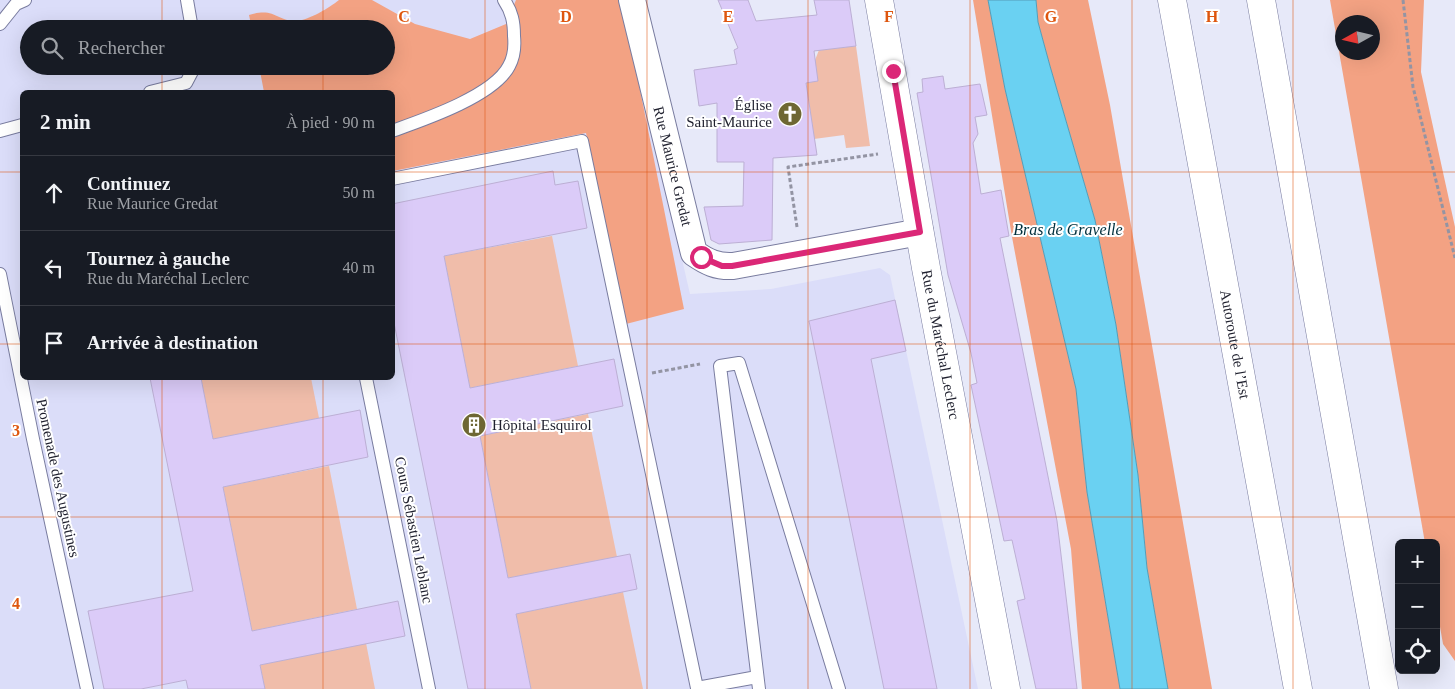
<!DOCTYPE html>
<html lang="fr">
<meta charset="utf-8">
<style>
:root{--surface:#171b24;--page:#242831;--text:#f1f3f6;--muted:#9ea1a6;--line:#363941}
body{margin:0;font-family:"Times New Roman",serif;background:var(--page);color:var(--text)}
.controls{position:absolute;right:15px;bottom:15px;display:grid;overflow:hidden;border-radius:8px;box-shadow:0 5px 20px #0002}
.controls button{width:45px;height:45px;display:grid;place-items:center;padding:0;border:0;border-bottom:1px solid var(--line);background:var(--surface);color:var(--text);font:25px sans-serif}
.compass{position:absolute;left:1335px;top:15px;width:45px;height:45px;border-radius:50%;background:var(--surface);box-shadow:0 5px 20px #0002;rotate:262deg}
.stop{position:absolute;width:15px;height:15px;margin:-11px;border:4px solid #db2777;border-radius:50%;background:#fff}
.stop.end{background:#db2777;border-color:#fff;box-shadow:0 1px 5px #0008}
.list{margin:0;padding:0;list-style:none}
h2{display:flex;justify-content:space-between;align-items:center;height:65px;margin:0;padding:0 20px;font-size:21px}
h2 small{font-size:16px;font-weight:400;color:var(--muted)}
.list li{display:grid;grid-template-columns:32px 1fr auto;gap:15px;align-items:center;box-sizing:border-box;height:75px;padding:0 20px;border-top:1px solid var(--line)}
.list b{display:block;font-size:19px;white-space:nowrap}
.list p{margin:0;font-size:16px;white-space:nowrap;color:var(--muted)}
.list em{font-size:16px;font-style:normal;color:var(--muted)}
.icon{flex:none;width:28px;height:28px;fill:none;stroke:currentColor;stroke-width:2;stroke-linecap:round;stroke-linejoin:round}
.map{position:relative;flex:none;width:1455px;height:689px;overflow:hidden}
.search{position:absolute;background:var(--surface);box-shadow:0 5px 20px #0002;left:20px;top:20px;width:375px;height:55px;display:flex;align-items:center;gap:12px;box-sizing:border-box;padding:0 18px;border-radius:28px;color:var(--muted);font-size:19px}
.panel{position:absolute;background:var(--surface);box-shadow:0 5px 20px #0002;left:20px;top:90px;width:375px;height:290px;border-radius:8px}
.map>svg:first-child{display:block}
</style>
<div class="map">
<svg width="1455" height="689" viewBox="0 0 1455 689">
<rect width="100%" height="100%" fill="#e7e9f9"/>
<path fill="#dbddf9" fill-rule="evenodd" d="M 0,0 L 622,0 L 690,294 L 771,289 L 880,268 L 890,275 L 978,689 L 0,689 ZM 29,29 L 386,29 L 386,66 L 29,66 ZM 22,92 L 392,92 L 392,378 L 22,378 Z"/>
<path fill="#f0bdaa" d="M 856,46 L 870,146 L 846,148 L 844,135 L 814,139 L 806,83 L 819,50 Z
M 552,236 L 578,366 L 470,388 L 444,256 Z
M 201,378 L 311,378 L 319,418 L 213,439 Z
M 588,414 L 617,557 L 508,578 L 480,436 Z
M 329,466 L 357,609 L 252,631 L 223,487 Z
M 623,592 L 643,689 L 531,689 L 516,614 Z
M 366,643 L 375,689 L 265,689 L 260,665 Z"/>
<path fill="#f3a283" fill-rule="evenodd" d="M 339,0 L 372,0 L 415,24 L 470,39 L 506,24 L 516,0 L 622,0 L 684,309 L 626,324 L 586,133 L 393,171 L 392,92 L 264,92 L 259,66 L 386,66 L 386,29 L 252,29 L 249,15 C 275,7 276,21 296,21 C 309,20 329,8 339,0 Z
M 973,0 L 988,0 L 1005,89 L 1076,389 L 1087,492 L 1120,689 L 1082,689 L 1071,549 L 1012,237 Z
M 1036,0 L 1088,0 L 1110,105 L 1212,689 L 1168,689 L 1147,568 L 1138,475 L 1116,325 L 1095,220 L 1050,66 L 1038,22 Z
M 1330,0 L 1424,0 L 1421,72 L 1455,227 L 1455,661 L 1443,644 L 1436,604 L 1436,543 L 1425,543 ZM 1372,22 L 1372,52 L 1342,52 L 1342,22 Z"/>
<path fill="#6ad1f2" stroke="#549cb7" d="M 988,0 L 1036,0 L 1038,22 L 1050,66 L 1095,220 L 1116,325 L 1138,475 L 1147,568 L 1168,689 L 1120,689 L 1087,492 L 1076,389 L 1005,89 Z"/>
<path fill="#dbcbf8" stroke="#bcafd4" d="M 718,0 L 748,0 L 756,21 L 817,15 L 814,0 L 849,0 L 856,46 L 814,51 L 818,81 L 806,83 L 817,155 L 773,158 L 772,240 L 719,244 L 711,240 L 704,207 L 743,206 L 744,162 L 717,162 L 717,103 L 699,106 L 694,70 L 737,64 L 734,50 L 738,48 Z
M 943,76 L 945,89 L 980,84 L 987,115 L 975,117 L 978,134 L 973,143 L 981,194 L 1001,190 L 1009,236 L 1000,238 L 1057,521 L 1077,689 L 1036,689 L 1017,601 L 1025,599 L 1012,540 L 1004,541 L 971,385 L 977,383 L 971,353 L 948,275 L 917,93 L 923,92 L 922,79 Z
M 553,171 L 555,185 L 578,181 L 587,228 L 444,256 L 470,388 L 614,359 L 623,406 L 480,436 L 508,578 L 630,554 L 637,589 L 516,614 L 531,689 L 468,689 L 392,313 L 392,204 Z
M 895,300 L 906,351 L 871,359 L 937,689 L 884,689 L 809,321 Z
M 150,378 L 201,378 L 213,439 L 360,410 L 368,457 L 223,487 L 252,631 L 398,601 L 405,636 L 260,665 L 265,689 L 188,689 L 186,680 L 141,689 L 104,689 L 88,611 L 193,591 Z"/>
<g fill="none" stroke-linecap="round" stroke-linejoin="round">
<defs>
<path id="service" d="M 187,0 L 192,29
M 0,24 L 16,4 L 25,0
M 150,92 L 186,83 L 195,66
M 0,131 L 22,125
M 392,131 C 423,120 494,96 509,66 C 514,57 515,46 514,36 C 514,22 512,12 504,0
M 392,179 L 582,141 L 697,688 L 757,677
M 0,274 L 33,439 L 87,689
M 366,378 L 429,689
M 759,689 L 720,366 L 739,363 L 839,689"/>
<g id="minor">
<path id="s1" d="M 632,0 L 694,253 C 707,262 717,267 733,266 L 920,232"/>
</g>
<g id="tertiary">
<path id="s2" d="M 879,0 L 926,268 L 1006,689"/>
</g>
<g id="motorway">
<path id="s3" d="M 1172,0 L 1298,689"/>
<path d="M 1261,0 L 1384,689"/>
</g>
</defs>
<use href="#service" stroke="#797c9f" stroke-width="14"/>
<use href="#minor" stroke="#797c9f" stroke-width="28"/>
<use href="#tertiary" stroke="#797c9f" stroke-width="29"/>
<use href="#motorway" stroke="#797c9f" stroke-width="29"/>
<path stroke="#9394a3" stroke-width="3" stroke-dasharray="4 2.5" stroke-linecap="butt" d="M 1403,0 L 1413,87 L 1455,258
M 797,227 L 788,167 L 878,154
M 652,373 L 700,364"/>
<use href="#service" stroke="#fff" stroke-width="12"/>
<use href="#minor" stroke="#fff" stroke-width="26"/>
<use href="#tertiary" stroke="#fff" stroke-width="28"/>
<use href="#motorway" stroke="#fff" stroke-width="28"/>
</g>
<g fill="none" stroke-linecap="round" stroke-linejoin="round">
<path stroke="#db2777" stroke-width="6" d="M 701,257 L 722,266 L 732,266 L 920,232 L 893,71"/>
</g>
<path fill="none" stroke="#de560e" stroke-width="1" stroke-opacity="0.55" d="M 162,0 L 162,29M 323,0 L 323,29M 485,0 L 485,689M 647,0 L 647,689M 808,0 L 808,689M 970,0 L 970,689M 1132,0 L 1132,689M 1293,0 L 1293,689M 162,66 L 162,92M 323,66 L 323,92M 0,172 L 22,172M 392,172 L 1455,172M 0,344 L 22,344M 392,344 L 1455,344M 162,378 L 162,689M 323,378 L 323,689M 0,517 L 1455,517"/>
<defs>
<symbol id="church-disc" viewBox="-11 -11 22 22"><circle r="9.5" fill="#6e6733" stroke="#fff"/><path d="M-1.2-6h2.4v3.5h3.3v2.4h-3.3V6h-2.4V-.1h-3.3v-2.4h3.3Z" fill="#fff"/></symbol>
<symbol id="building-disc" viewBox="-11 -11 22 22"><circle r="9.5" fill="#6e6733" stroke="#fff"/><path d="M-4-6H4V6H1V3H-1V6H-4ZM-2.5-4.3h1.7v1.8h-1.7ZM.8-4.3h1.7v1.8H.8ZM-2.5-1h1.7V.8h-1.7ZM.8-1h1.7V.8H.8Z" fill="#fff"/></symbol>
</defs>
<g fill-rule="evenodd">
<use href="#church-disc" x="776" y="100" width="28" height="28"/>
<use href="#building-disc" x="460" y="411" width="28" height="28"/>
</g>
<g text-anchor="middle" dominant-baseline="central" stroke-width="4" stroke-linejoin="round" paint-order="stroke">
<g font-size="15" fill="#1f202e" stroke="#fff" text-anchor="end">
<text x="772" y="105">Église<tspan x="772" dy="17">Saint-Maurice</tspan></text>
<text x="492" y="425" text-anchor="start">Hôpital Esquirol</text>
</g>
<g font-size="15" fill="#1f202e" stroke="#fff">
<text stroke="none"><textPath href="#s1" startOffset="171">Rue Maurice Gredat</textPath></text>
<text stroke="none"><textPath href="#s3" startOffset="350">Autoroute de l’Est</textPath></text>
<text stroke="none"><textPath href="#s2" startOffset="350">Rue du Maréchal Leclerc</textPath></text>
<text transform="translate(58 478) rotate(78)">Promenade des Augustines</text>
<text transform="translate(414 530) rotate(79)">Cours Sébastien Leblanc</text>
</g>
<g font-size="16" font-style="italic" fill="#00303d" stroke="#fff">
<text x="1068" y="229">Bras de Gravelle</text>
</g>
</g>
<g font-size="16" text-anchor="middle" font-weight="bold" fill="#de560e" stroke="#fff" stroke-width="4" stroke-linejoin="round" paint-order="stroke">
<text x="404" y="22">C</text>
<text x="566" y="22">D</text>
<text x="728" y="22">E</text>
<text x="889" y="22">F</text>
<text x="1051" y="22">G</text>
<text x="1212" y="22">H</text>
<text x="16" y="436">3</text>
<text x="16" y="609">4</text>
</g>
</svg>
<div class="controls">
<button>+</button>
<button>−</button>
<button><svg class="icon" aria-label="locate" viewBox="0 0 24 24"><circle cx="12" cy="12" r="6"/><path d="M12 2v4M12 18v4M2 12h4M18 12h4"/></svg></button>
</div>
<svg class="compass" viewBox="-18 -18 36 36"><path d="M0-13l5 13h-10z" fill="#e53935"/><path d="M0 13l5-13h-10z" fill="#9ea1a6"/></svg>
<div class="stop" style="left:701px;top:257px"></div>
<div class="stop end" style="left:893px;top:71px"></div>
<div class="search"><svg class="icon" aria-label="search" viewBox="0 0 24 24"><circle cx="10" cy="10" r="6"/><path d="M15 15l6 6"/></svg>Rechercher</div>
<section class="panel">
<h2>2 min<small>À pied · 90 m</small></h2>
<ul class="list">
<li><svg class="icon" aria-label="ahead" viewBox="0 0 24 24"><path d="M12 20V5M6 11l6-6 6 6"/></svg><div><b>Continuez</b><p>Rue Maurice Gredat</p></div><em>50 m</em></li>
<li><svg class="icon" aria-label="left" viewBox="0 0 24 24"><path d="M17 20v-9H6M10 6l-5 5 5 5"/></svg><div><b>Tournez à gauche</b><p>Rue du Maréchal Leclerc</p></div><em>40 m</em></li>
<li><svg class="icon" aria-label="arrive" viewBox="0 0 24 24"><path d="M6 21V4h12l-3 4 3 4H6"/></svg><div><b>Arrivée à destination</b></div></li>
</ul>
</section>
</div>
